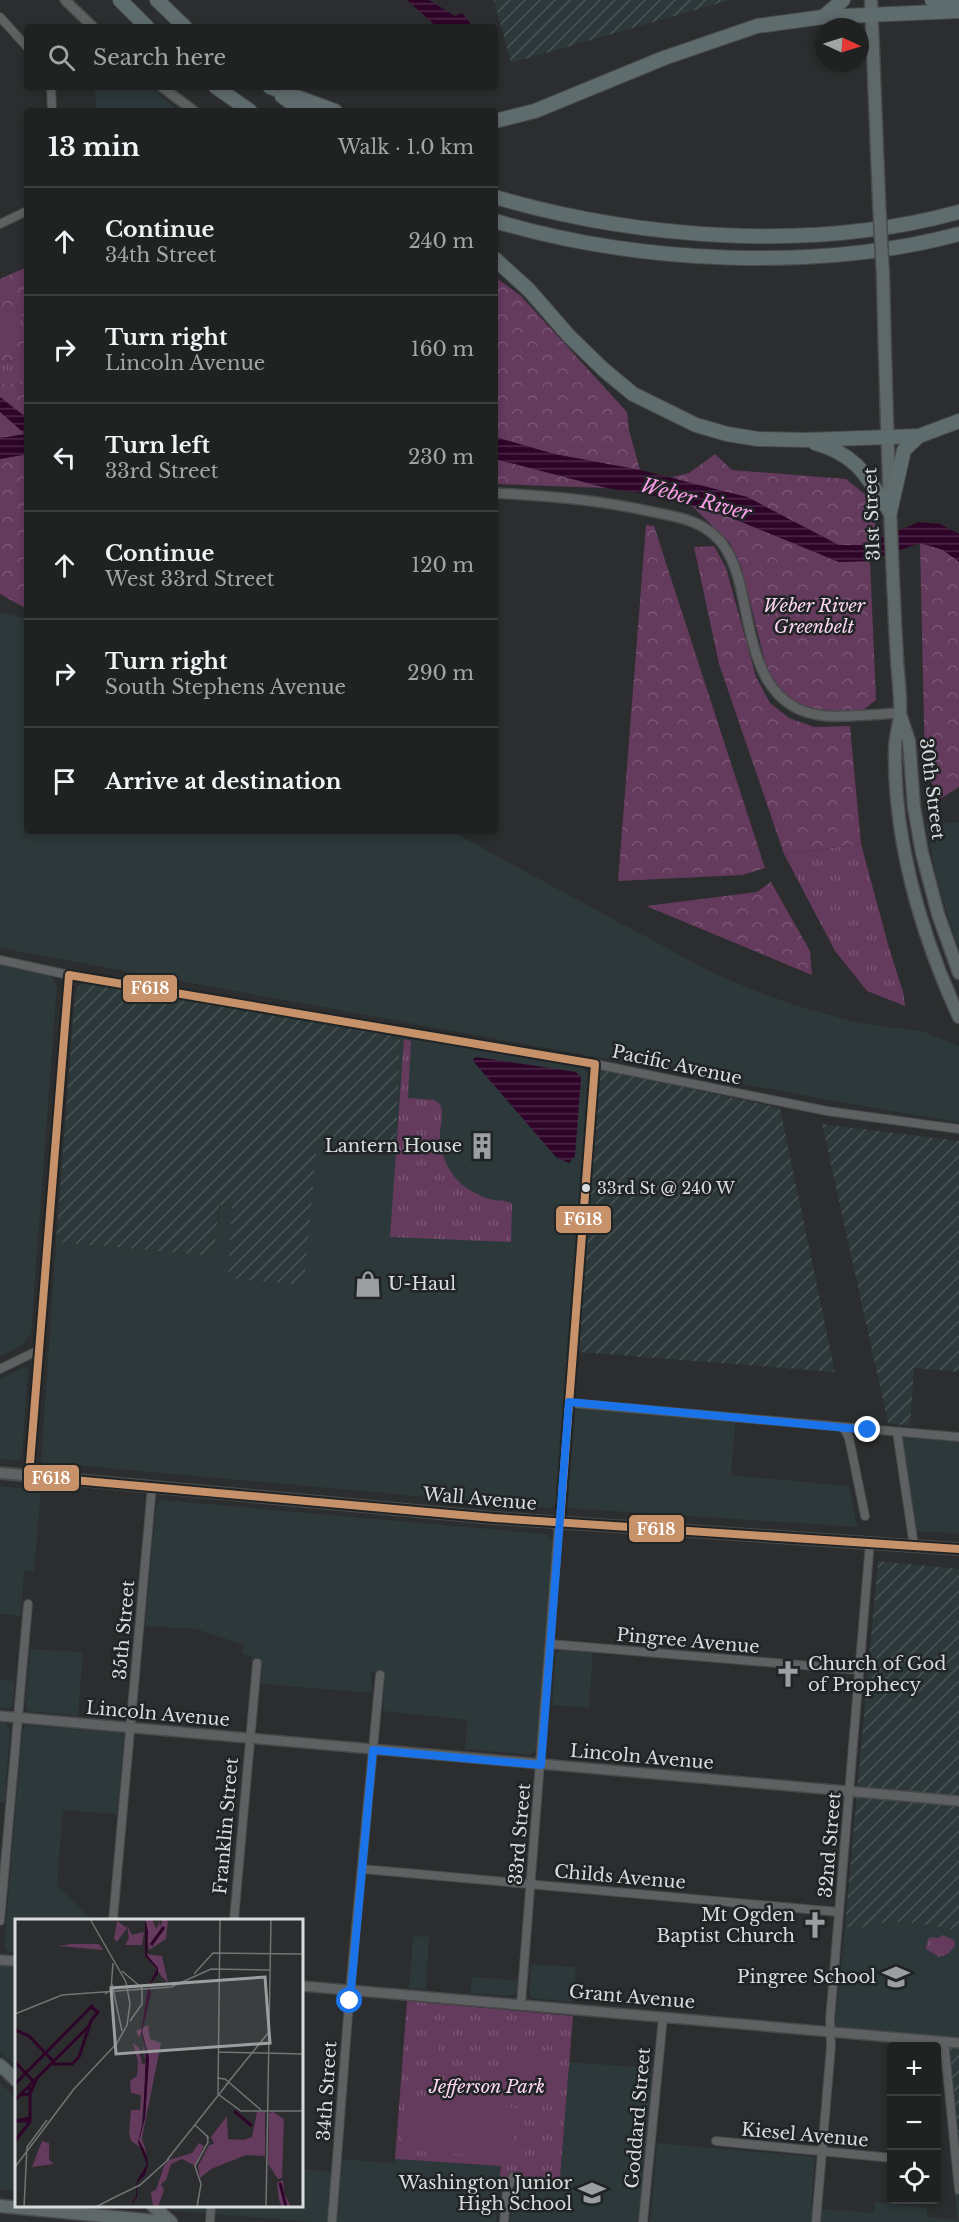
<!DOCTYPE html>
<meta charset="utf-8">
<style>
:root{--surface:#202222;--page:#2d2f2f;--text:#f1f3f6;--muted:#a2a4a5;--line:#3d3f40}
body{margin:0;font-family:"Libre Baskerville",serif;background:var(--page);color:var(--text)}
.controls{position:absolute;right:18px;bottom:18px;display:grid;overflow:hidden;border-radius:6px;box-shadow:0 3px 9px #0003}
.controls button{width:54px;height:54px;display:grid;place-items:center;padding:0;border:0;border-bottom:2px solid var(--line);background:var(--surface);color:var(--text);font:30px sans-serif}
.compass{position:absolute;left:815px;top:18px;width:54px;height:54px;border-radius:50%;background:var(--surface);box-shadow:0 3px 9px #0003;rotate:94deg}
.stop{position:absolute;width:18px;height:18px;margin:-14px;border:4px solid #1a73e8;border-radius:50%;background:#fff}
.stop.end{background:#1a73e8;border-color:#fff;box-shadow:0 2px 6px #0008}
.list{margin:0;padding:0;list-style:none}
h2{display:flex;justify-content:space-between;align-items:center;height:78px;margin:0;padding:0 24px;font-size:26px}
h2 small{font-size:20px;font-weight:400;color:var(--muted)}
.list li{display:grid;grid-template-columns:39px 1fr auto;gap:18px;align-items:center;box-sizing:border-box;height:108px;padding:0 24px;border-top:2px solid var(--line)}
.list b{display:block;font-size:22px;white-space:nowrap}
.list p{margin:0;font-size:20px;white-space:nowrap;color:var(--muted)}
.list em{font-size:20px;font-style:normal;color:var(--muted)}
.icon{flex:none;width:33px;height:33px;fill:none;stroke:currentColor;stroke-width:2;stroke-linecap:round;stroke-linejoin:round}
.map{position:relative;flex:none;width:959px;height:2222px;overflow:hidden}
.search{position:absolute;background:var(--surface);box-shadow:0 3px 9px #0003;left:24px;top:24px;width:474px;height:66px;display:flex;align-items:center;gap:15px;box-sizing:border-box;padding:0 21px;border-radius:6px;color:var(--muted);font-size:22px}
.panel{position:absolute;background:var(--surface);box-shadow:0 3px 9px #0003;left:24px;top:108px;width:474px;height:726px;border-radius:6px}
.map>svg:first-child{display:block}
</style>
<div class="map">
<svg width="959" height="2222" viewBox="0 0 959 2222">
<defs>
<pattern id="industrial-furrows" width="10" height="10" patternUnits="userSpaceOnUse" patternTransform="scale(1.5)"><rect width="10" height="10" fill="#2d383a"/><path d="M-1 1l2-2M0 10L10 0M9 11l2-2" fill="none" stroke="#4b5456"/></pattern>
<pattern id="grass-tufts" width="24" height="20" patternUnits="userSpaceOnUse" patternTransform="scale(1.5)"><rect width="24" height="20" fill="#643a5d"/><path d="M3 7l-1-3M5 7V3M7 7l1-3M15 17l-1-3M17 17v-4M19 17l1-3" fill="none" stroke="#7a5674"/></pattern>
<pattern id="forest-crowns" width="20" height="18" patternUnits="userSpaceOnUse" patternTransform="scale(1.5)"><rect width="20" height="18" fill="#643a5d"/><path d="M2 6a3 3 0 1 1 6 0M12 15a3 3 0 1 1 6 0" fill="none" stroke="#7a5674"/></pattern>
<pattern id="water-rules" width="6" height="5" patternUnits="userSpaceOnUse" patternTransform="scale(1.5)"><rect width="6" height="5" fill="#2e0429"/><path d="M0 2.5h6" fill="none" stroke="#4c2848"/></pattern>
</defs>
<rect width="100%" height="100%" fill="#2b2d2e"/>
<path fill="#2d383a" d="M 97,87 L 150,87 L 179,111 L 96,111 L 95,89 Z
M 0,612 L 27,619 L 27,831 L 451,831 L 711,972 L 751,989 L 795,1005 L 858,1023 L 922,1031 L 959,1046 L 959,1122 L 890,1111 L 0,948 Z
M 959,822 L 959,950 L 938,884 L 926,825 Z
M 0,963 L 48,974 L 53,978 L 57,986 L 31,1333 L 22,1345 L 0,1357 Z
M 400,1035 L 581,1066 L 589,1073 L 555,1505 L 549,1508 L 41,1462 L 56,1242 L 214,1256 L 220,1205 L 233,1206 L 317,1142 L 396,1147 Z
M 24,1367 L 28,1371 L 22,1457 L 18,1461 L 0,1459 L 0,1379 Z
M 576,1403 L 736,1418 L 731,1475 L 849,1486 L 857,1527 L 567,1508 Z
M 902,1435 L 959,1441 L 959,1534 L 916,1531 Z
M 0,1486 L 41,1490 L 34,1572 L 24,1571 L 21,1616 L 0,1614 Z
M 162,1500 L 546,1534 L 553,1541 L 536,1749 L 531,1755 L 465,1749 L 467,1720 L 383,1711 L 385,1673 L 371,1672 L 372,1693 L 261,1684 L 262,1666 L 251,1660 L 252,1657 L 242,1653 L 244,1645 L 196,1629 L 145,1626 L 156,1506 Z
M 30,1649 L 83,1652 L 78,1716 L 28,1711 L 25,1706 Z
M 561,1649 L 593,1652 L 589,1708 L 552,1705 L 556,1653 Z
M 0,1679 L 15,1681 L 13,1705 L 9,1709 L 0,1708 Z
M 0,1723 L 5,1723 L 10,1730 L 5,1802 L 0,1802 Z
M 27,1725 L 120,1733 L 124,1737 L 117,1814 L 63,1810 L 57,1885 L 92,1920 L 16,1920 L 16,1953 L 8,1952 L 4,1947 L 22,1733 L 23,1729 Z
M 891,1921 L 933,1926 L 953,1930 L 959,1934 L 959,2038 L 835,2026 L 845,1927 L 860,1928 Z
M 413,1936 L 429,1937 L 426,1989 L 409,1988 Z
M 531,1964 L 576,1967 L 573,2002 L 532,1998 L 529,1994 Z
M 0,1965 L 16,1967 L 16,2067 L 0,2052 Z
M 472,1977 L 518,1980 L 517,1993 L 512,1996 L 470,1993 Z
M 569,2062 L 653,2068 L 639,2222 L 510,2222 L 514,2186 L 559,2190 Z
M 0,2083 L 16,2098 L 16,2191 L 0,2190 Z
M 657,2143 L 815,2157 L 811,2208 L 874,2213 L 875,2202 L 927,2208 L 927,2217 L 957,2220 L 956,2205 L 959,2205 L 959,2222 L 650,2222 Z
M 339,2159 L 394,2163 L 395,2159 L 501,2166 L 496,2222 L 314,2222 L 173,2211 L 166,2206 L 302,2206 L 302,2169 L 333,2172 Z"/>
<path fill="url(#industrial-furrows)" d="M 494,0 L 730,0 L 511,63 Z
M 86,982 L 400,1035 L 396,1147 L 317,1142 L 304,1285 L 228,1278 L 232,1206 L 219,1205 L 214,1256 L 56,1242 L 75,993 L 78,987 Z
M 598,1069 L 780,1108 L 835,1372 L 579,1352 Z
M 822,1124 L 959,1141 L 959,1372 L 914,1368 L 910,1426 L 888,1423 Z
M 878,1561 L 959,1569 L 959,1934 L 953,1930 L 933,1926 L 891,1921 L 860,1928 L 845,1927 Z
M 940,2045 L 959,2046 L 959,2205 L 956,2205 Z"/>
<path fill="url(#grass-tufts)" d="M 16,310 L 27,320 L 27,334 L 9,334 L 0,337 L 0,311 Z
M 27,355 L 27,385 L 0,383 L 0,364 Z
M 861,844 L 889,948 L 903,992 L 905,1006 L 867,991 L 835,951 L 784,854 Z
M 404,1039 L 411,1041 L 408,1098 L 434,1100 L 440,1104 C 444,1112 441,1122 440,1132 C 439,1154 449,1176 468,1189 C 476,1194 485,1198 494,1200 C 501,1201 506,1200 512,1204 L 511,1242 L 390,1237 Z
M 942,1935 L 954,1940 L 955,1946 L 948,1954 L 939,1957 L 926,1949 L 928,1939 L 932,1937 L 939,1938 Z
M 407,2001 L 573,2016 L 559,2190 L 499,2185 L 501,2166 L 395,2159 Z"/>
<path fill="url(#forest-crowns)" d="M 27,267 L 27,320 L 16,310 L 0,311 L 0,279 Z
M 495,277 L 521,296 L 627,412 L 629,430 L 640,470 L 554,454 L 495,437 Z
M 9,334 L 27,334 L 27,355 L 0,364 L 0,337 Z
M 0,383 L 27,385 L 27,435 L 0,438 Z
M 27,454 L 27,609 L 0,594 L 0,459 Z
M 715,454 L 732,470 L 846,479 L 872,500 L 877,539 L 863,545 L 838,545 L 747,497 L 680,481 L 672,477 L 689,473 Z
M 495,459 L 607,488 L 495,484 Z
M 691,505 L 732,518 L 839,562 L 870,561 L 876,700 L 862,711 L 828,712 L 799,707 L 783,695 L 768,674 L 741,566 L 730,543 Z
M 646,525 L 654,526 L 765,868 L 743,875 L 618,881 Z
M 920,543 L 943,549 L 959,562 L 959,787 L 940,799 L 925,770 Z
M 714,546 L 726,568 L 756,677 L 770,703 L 789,718 L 814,727 L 850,726 L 861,844 L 784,854 L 719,664 L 694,547 Z
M 771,882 L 810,951 L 812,975 L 646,906 L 757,892 Z"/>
<path fill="#643a5d" d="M 411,2039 L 439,2041 L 438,2058 L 410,2056 Z
M 504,2050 L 556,2053 L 553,2093 L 501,2089 Z
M 405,2101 L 516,2108 L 512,2158 L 402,2150 Z"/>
<path fill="url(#water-rules)" d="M 407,0 L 429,0 L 455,16 L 462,13 L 473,27 L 437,27 Z
M 0,397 L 27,418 L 27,454 L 0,459 L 0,438 L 25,434 L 0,412 Z
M 495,437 L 554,454 L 640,470 L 747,497 L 839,545 L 863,545 L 919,522 L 940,524 L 959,534 L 959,562 L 943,550 L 920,543 L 870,561 L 839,562 L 732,518 L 691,505 L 646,494 L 607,488 L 495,459 Z
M 476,1057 L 576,1072 L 581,1077 L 575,1156 L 569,1163 L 556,1157 L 473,1061 L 474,1058 Z"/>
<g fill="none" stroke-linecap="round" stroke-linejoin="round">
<defs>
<path id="minor" d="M 0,17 L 27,47
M 51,87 L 52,111
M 0,224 L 27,211
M 0,960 L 69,975 L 595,1064 L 827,1111 L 959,1129
M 0,1369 L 39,1350
M 569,1403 L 959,1437
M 841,1427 L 845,1430 L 849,1438 L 865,1516
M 897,1432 L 914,1546
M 29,1476 L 69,975
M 550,1644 L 859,1670
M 362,1869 L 839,1912
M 113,1920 L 152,1486
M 234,1920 L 257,1663
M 0,1921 L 28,1604
M 521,2004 L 595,1064
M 944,2041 L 959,2190
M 716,2141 L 892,2158
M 210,2222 L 211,2206
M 332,2222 L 350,1990 L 380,1675
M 504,2222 L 507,2190 L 513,2177
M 643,2222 L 663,2017
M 816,2222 L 831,2046 L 830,2020 L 870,1542"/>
<path id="tertiary" d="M 65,0 L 93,27
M 162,87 L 194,111
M 495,493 C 548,496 601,500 653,512 C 672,516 693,519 709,531 C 727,543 735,564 740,585 C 753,639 756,711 827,716 C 851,717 876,714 900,713
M 0,1716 L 959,1801
M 0,1960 L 16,1961
M 302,1986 L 959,2043"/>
<path id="secondary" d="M 0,1473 L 494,1518 L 959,1549"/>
<path id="primary" d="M 871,0 L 879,201
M 883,275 C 886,403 890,531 897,660 C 898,677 901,696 900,714 C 899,726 895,738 895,750 C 894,842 921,934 959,1017
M 901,717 L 909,741 L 914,807 L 922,853 L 938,914 L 959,973
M 0,2065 L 16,2080
M 0,2206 L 166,2222
M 153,2206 L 171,2222"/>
<path id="motorway" d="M 120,0 L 147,27
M 157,0 L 185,27
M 932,0 L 954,3
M 823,17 L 843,0
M 216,87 L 250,111
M 270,87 L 335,111
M 282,96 L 302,111
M 495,121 L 535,111 L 664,58 L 757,26 L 823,17 L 959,11
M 495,197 C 639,239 813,252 959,212
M 495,221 C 635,263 817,272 959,234
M 495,259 L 529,290 L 569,336 L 604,370 L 633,394 L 696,425 L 727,434 L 758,439 L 805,440 L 919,436 L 959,421
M 815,443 C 858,455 867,477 890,512
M 890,512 L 904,450 L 919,436"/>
</defs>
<use href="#minor" stroke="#47494a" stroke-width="10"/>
<use href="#tertiary" stroke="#47494a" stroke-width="12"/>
<use href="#secondary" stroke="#47494a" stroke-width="14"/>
<use href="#primary" stroke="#47494a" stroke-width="15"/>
<use href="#motorway" stroke="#47494a" stroke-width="16"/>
<use href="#minor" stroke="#5e6061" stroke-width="8"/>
<use href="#tertiary" stroke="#5e6061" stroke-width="9"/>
<use href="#secondary" stroke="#5f6364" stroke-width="10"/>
<use href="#primary" stroke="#5f6869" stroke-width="12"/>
<use href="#motorway" stroke="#5f6c6e" stroke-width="14"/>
<defs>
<path id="primary-bridge" d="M 879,201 L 883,275"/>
</defs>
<use href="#primary-bridge" stroke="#47494a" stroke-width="15" stroke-linecap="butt"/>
<use href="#primary-bridge" stroke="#5f6869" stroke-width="12"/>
<defs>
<path id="bus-1" d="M 560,1522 L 595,1064 L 69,975 L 29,1476 L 494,1518 L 959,1549"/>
</defs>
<use href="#bus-1" stroke="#202425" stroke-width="12"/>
<use href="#bus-1" stroke="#c7916a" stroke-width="8"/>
</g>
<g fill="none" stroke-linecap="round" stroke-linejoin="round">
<path stroke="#1a73e8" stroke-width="8" d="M 350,2001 L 373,1750 L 541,1765 L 569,1402 L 868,1430"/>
</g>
<defs>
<symbol id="building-bare" viewBox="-9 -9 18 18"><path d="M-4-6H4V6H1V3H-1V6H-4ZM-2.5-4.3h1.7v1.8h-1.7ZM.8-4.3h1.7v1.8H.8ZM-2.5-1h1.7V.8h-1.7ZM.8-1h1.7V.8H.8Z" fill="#9c9fa0" stroke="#202425" stroke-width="2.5" paint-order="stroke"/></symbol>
<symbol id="shop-bare" viewBox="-9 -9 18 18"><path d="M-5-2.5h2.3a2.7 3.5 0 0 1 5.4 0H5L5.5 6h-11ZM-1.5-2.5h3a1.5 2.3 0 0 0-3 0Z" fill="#9c9fa0" stroke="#202425" stroke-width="2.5" paint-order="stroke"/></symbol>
<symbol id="church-bare" viewBox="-9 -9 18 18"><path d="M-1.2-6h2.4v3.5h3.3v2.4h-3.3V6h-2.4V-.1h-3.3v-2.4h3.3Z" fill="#9c9fa0" stroke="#202425" stroke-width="2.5" paint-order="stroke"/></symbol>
<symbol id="school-bare" viewBox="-9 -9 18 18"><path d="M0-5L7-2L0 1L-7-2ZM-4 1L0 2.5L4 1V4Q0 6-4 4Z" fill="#9c9fa0" stroke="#202425" stroke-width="2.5" paint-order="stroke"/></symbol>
</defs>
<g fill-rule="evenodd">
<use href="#building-bare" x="463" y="1127" width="38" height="38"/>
<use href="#shop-bare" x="349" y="1265" width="38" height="38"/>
<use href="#church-bare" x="769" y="1655" width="38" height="38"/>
<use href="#church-bare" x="796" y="1906" width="38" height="38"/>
<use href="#school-bare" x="877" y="1958" width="38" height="38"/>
<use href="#school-bare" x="573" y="2174" width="38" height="38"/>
</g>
<circle fill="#d9dcdd" stroke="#202425" stroke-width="2" cx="586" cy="1188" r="5"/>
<g text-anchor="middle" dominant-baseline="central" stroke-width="5" stroke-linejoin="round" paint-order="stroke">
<g font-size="16" fill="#d9dcdd" stroke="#202425" text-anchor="start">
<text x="597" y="1188">33rd St @ 240 W</text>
</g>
<g font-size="18" fill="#d9dcdd" stroke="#202425">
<text transform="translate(872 514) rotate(-92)">31st Street</text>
<text transform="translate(932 789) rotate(83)">30th Street</text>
<text transform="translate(677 1065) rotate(12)">Pacific Avenue</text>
<text transform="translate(480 1499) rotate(5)">Wall Avenue</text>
<text transform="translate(124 1630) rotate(-85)">35th Street</text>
<text transform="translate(688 1641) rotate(5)">Pingree Avenue</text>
<text transform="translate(158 1714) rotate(5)">Lincoln Avenue</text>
<text transform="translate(642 1757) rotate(5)">Lincoln Avenue</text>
<text transform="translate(226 1826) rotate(-85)">Franklin Street</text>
<text transform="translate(520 1834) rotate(-85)">33rd Street</text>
<text transform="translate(830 1845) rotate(-85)">32nd Street</text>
<text transform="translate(620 1877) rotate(5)">Childs Avenue</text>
<text transform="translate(632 1997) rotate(5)">Grant Avenue</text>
<text transform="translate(327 2091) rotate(-86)">34th Street</text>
<text transform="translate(638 2118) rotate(-85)">Goddard Street</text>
<text transform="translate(805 2135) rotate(5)">Kiesel Avenue</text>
</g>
<g font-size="18" font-style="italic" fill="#fbd5f2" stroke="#202425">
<text x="814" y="606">Weber River<tspan x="814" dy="21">Greenbelt</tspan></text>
<text x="487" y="2087">Jefferson Park</text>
</g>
<g font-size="18" fill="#d9dcdd" stroke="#202425" text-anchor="end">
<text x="462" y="1146">Lantern House</text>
<text x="388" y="1284" text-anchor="start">U-Haul</text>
<text x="808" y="1664" text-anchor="start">Church of God<tspan x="808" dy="21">of Prophecy</tspan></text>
<text x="795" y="1915">Mt Ogden<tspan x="795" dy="21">Baptist Church</tspan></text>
<text x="876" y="1977">Pingree School</text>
<text x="572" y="2183">Washington Junior<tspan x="572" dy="21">High School</tspan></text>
</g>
<g font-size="20" font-style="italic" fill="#fa9de7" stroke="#202425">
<text transform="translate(696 499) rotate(15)">Weber River</text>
</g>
</g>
<g transform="translate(15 1919)">
<rect width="288" height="288" fill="#2b2d2e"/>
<path d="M 242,193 L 250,193 L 250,237 L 231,236 L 196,250 L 185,259 L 183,247 L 194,226 L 199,225 L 196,218 L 212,197 L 213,220 L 228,221 L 237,218 ZM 258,193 L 269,200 L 267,259 L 263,260 L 253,245 L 254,194 ZM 27,222 L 34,224 L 34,241 L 39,245 L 17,248 Z" fill="#643a5d"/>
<path d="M 130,0 L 137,1 L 142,10 L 144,2 L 145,8 L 148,0 L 153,0 L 151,20 L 134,31 ZM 56,25 L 84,25 L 88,31 L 43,27 ZM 131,35 L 147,37 L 153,63 L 147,58 ZM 133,106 L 135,120 L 146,124 L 127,219 L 132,236 L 124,221 L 130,199 L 134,139 L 127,113 L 124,118 L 121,112 ZM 127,121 L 132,141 L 125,228 L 116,222 L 114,213 L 116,191 L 125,191 L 126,176 L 116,174 L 115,162 L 122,157 L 123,143 L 118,124 L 124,129 L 127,145 L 131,144 ZM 184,224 L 189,227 L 180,247 L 167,240 L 156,245 L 151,261 L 146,265 L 149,271 L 143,288 L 138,288 L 136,273 L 141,271 L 149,247 L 154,241 L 177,234 ZM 268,261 L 269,274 L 276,288 L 267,288 L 264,281 L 262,264 Z" fill="#643a5d"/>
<path d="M 112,6 L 117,16 L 129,13 L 127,26 L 110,26 L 114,19 Z" fill="#643a5d"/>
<path d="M 102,2 L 112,9 L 102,23 L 99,20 Z" fill="#643a5d"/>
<path d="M 130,0 L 133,12 L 132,36 L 143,49 L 143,55 L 134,67 L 136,74 L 127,113 L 134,139 L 130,199 L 124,221 L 132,237 L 133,246 L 130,256 L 123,263 L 122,278 L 115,288 L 121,277 L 122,262 L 132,245 L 123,223 L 128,203 L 131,132 L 123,138 L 131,130 L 126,114 L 133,68 L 142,50 L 130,37 Z" fill="#2e0429"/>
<path fill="none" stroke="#2e0429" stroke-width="3" d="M 136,26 L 149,8M 0,111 L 14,117 L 38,142M 0,143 L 18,162M 38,145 L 57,145 L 64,138 L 76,102 L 83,93 L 76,88M 0,165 L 78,86M 5,176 L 15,175 L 22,159M 0,181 L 75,106M 219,192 L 237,207M 14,199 L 0,202 L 14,202M 0,222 L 15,203 L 15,168M 265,264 L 271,288"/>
<path fill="none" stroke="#717374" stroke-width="1.5" d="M 205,0 L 203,175 L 226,192 L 288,192M 107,52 L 127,69 L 127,85 L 115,102M 179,55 L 198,34 L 288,35M 97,65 L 107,112M 90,75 L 96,71 L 98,44M 0,95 L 47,76 L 156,68 L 196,50 L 255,51M 203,133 L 288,135M 202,159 L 210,160 L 246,191M 211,166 L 254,113M 180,206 L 194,219M 152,241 L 213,164M 0,248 L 59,170 L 102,124 L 112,106 L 115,85 L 111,63 L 75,0M 98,279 L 125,266 L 154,240M 9,288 L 12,228 L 32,201M 81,288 L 100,278M 182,288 L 186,265 L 180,247 L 193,223 L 192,216M 251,288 L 256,0"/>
<path fill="#9c9fa0" fill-opacity="0.15" stroke="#9c9fa0" stroke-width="3" d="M 250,58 L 255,124 L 101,135 L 96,69 Z"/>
<rect width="288" height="288" fill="none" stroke="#d9dcdd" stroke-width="3"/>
</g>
<g stroke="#202425" stroke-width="2">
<rect x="122" y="974" width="56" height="29" rx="6" fill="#c7916a"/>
<rect x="555" y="1205" width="57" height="29" rx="6" fill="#c7916a"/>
<rect x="23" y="1464" width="57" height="28" rx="6" fill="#c7916a"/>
<rect x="628" y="1514" width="57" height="29" rx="6" fill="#c7916a"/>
</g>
<g font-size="16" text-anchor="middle" font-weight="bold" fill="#fff">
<text x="150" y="994">F618</text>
<text x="583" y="1225">F618</text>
<text x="51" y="1484">F618</text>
<text x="656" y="1535">F618</text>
</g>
</svg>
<div class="controls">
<button>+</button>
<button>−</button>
<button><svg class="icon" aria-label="locate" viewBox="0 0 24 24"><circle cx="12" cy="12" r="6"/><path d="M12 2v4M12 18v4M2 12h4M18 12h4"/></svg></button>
</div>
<svg class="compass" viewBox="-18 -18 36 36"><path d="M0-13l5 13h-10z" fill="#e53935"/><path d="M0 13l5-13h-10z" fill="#a2a4a5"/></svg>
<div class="stop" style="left:350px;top:2001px"></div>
<div class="stop end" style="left:868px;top:1430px"></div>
<div class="search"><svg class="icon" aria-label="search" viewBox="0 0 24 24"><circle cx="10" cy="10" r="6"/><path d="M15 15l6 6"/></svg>Search here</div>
<section class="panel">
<h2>13 min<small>Walk · 1.0 km</small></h2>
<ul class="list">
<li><svg class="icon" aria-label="ahead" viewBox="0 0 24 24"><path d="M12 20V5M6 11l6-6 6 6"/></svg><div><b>Continue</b><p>34th Street</p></div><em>240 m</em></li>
<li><svg class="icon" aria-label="right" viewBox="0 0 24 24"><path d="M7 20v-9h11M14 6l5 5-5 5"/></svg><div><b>Turn right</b><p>Lincoln Avenue</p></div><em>160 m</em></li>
<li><svg class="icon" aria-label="left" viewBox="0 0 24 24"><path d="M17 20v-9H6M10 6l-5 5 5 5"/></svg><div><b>Turn left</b><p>33rd Street</p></div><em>230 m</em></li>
<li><svg class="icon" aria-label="ahead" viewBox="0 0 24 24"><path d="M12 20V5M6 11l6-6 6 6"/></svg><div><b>Continue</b><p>West 33rd Street</p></div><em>120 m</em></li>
<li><svg class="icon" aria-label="right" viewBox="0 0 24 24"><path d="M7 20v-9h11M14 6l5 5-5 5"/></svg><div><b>Turn right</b><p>South Stephens Avenue</p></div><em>290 m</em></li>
<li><svg class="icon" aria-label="arrive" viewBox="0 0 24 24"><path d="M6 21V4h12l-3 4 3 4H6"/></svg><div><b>Arrive at destination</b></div></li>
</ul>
</section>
</div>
